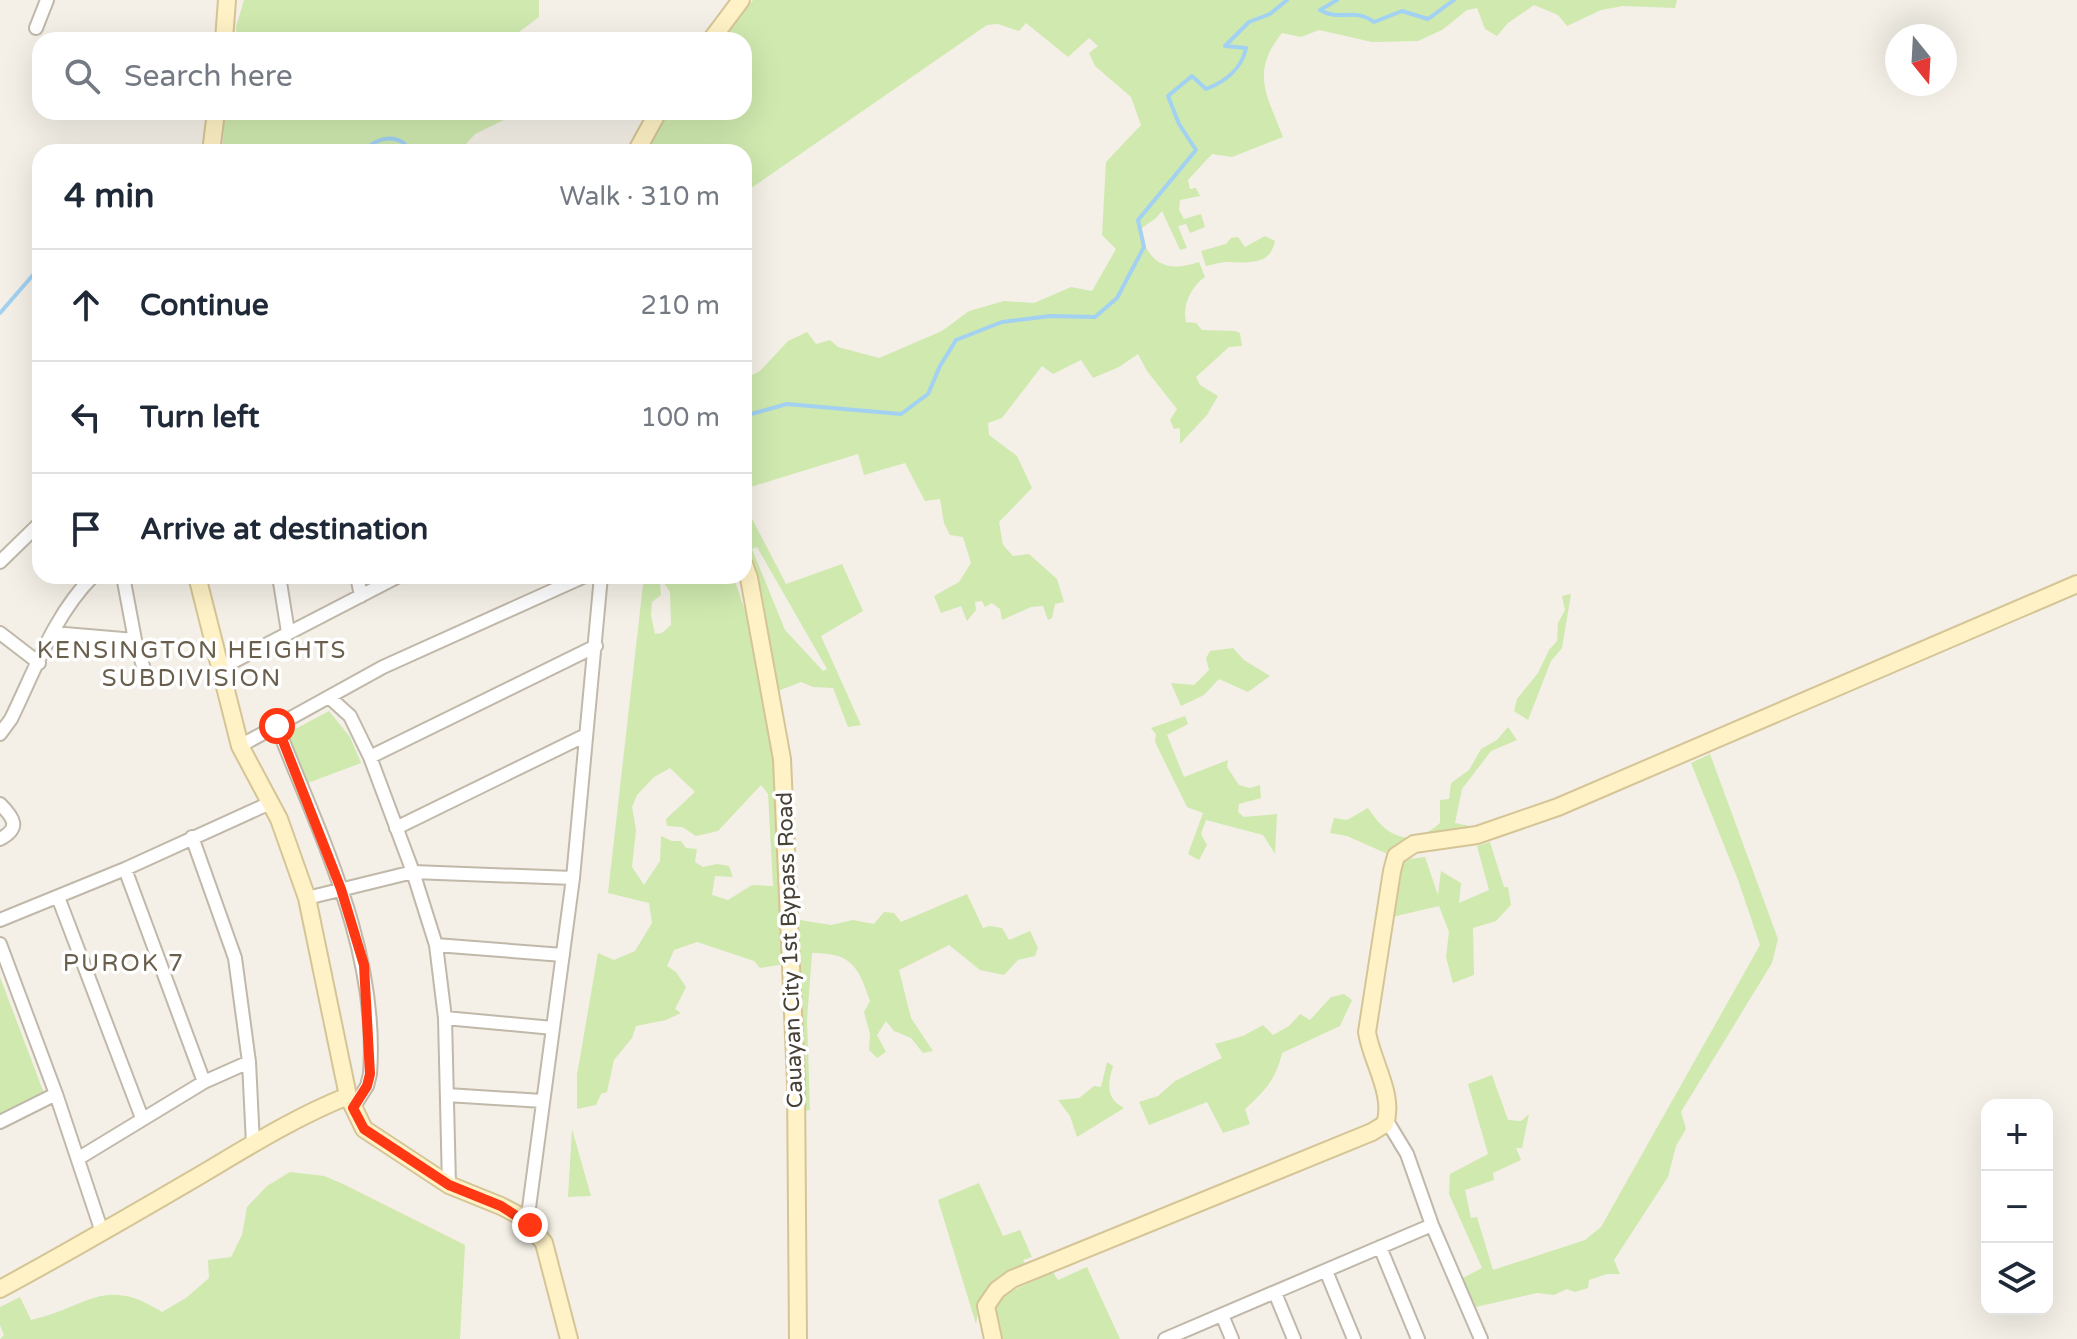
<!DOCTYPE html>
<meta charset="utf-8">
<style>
:root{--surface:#fff;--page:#f2f2f3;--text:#1f2937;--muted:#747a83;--line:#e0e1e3}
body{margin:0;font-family:"Varela Round",sans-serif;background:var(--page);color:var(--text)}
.controls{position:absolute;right:24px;bottom:24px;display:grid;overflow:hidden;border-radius:16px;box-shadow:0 8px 32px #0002}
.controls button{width:72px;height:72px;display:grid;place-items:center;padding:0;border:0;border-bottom:2px solid var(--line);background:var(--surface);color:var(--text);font:40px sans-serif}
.compass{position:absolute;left:1885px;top:24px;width:72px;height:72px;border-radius:50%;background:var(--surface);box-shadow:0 8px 32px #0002;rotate:162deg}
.stop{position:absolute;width:24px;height:24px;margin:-18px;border:6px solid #ff3813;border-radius:50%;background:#fff}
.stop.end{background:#ff3813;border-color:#fff;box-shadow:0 2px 8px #0008}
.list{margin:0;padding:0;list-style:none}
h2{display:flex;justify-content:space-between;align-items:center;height:104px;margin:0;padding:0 32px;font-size:34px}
h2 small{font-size:26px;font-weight:400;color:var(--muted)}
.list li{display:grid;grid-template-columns:52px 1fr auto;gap:24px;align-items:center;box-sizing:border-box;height:112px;padding:0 32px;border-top:2px solid var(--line)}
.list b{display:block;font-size:30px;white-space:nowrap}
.list em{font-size:26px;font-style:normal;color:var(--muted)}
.icon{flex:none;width:44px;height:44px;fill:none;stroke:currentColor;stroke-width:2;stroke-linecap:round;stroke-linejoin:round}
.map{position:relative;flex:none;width:2077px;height:1339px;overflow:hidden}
.search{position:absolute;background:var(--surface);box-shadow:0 8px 32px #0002;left:32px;top:32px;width:720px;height:88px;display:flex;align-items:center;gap:20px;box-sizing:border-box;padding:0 28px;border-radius:24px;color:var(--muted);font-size:30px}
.panel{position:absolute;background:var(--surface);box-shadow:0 8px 32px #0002;left:32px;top:144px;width:720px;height:440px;border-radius:24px}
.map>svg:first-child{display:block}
</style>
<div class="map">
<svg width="2077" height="1339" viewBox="0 0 2077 1339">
<rect width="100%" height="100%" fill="#f4f0e7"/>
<path fill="#cfe9af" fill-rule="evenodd" d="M 244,0 L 539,0 L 539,17 L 519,32 L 514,40 L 237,40 L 236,27 Z
M 753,0 L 1337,0 L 1339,2 L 1339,0 L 1677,0 L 1675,8 L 1623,6 L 1601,10 L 1567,26 L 1558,15 L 1534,5 L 1508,23 L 1497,36 L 1485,29 L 1477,8 L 1467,10 L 1442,30 L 1418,41 L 1372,42 L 1319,30 L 1301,37 L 1282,33 C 1250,73 1267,95 1283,137 L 1232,157 L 1212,154 L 1188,180 L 1190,189 L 1196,188 L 1200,196 L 1180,200 L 1179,210 L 1184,219 L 1201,214 L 1205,227 L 1190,233 L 1186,224 L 1178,226 L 1187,248 L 1180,250 L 1162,211 L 1155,219 L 1140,229 C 1148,264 1166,273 1199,262 L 1205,277 C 1191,286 1182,306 1186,322 L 1196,323 L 1202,330 L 1235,331 L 1240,333 L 1242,346 L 1229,347 L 1196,377 L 1200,385 L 1218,396 L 1207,415 L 1180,444 L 1180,428 L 1174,429 L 1170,420 L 1177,409 L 1147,371 L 1138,354 L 1119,367 L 1093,378 L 1081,360 L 1053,374 L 1042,366 L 1002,418 L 988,423 L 989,435 L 1017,456 L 1032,488 L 999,522 L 1003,545 L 1013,556 L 1029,554 L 1057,579 L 1064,602 L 1055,604 L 1052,618 L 1048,620 L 1043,606 L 1031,607 L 1002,620 L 1000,609 L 992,603 L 985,607 L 982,601 L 975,602 L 976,610 L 967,621 L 961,606 L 941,613 L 934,596 L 959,582 L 971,563 L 963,537 L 950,535 L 944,523 L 940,499 L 925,501 L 905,463 L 864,475 L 858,454 L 744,489 L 744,379 L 760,371 L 788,341 L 807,332 L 816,344 L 830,340 L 838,347 L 879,358 L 942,331 L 969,311 L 1004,301 L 1034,303 L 1071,287 L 1092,291 L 1116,249 L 1102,235 L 1106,162 L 1141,125 L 1131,97 L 1095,66 L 1089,53 L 1098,46 L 1089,38 L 1068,57 L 1026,23 L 1019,31 L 998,24 L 987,25 L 744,193 L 744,152 L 647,152 L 659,125 L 668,112 L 744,112 L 744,40 L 723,40 Z
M 225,112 L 520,112 L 475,134 L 459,152 L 222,152 Z
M 1265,236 L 1275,241 C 1270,267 1246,262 1226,262 C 1220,262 1212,265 1206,266 L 1201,251 L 1226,244 L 1231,238 L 1238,237 L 1245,247 Z
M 744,496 L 747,509 L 786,584 L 842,564 L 863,611 L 821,636 L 861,725 L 848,727 L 833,688 L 813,687 L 801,682 L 778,691 L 744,562 ZM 757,547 L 827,669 L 823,671 L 785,630 L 752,549 Z
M 644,576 L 733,576 C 753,630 770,691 776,749 C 783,820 782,893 785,964 L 760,968 L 754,961 L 697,942 L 674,950 L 667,966 L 676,972 L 686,987 L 675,1009 L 681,1013 L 666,1020 L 636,1026 L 632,1038 L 614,1060 L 607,1092 L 601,1094 L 596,1105 L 577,1109 L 577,1075 L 598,953 L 614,960 L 635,951 L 652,923 L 649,903 L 608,893 ZM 660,582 L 664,583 L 670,592 L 671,625 L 662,633 L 655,634 L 651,615 L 652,602 L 661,595 ZM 670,768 L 695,792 L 666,819 L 667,826 L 682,827 L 696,836 L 718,831 L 761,785 L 768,794 L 773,886 L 752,885 L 728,900 L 712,895 L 715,876 L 733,877 L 729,866 L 717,864 L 703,867 L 695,862 L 697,849 L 686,848 L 681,841 L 672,841 L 661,836 L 660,861 L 644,885 L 632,867 L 636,830 L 632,807 L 637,795 L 654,777 Z
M 1571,594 L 1562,648 L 1551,661 L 1528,720 L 1514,711 L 1517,699 L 1538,673 L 1549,650 L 1557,641 L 1558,623 L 1565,610 L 1562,596 Z
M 1233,648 L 1244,660 L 1270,676 L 1248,692 L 1219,679 L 1204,695 L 1181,706 L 1171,683 L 1194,685 L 1209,670 L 1206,658 L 1210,651 Z
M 329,711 L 350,737 L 361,763 L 305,784 L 284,735 Z
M 1185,716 L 1188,724 L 1167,735 L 1184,777 L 1228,760 L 1227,767 L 1239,785 L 1250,788 L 1260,785 L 1261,798 L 1239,804 L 1238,812 L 1244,817 L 1277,814 L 1275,854 L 1263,835 L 1206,820 L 1201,834 L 1207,845 L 1199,860 L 1188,854 L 1203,813 L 1187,807 L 1155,742 L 1156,734 L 1151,728 Z
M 1508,727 L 1517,740 L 1491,751 L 1462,789 L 1455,823 L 1484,829 L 1390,855 L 1347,836 L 1330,833 L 1334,818 L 1347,820 L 1368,808 C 1387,838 1411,849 1440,823 L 1440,800 L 1449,799 L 1451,783 L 1469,770 L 1481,749 L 1497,740 Z
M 1710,754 L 1778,939 L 1772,963 L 1681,1112 L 1686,1129 L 1676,1146 L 1668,1177 L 1614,1260 L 1620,1274 L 1607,1274 L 1589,1280 L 1588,1288 L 1575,1292 L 1567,1289 L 1554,1295 L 1537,1293 L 1476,1307 L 1461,1279 L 1482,1268 L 1449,1194 L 1450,1174 L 1488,1154 L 1468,1084 L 1492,1075 L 1508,1120 L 1521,1121 L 1529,1114 L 1522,1148 L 1516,1148 L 1521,1160 L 1493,1173 L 1494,1180 L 1465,1190 L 1471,1218 L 1477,1217 L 1493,1270 L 1585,1240 L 1601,1227 L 1760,945 L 1738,880 L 1691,763 Z
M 1490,842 L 1504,887 L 1508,887 L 1511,905 L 1496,921 L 1473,928 L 1474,975 L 1453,983 L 1446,957 L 1449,932 L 1439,906 L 1392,917 L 1402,860 L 1425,857 L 1438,895 L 1441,871 L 1461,883 L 1459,903 L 1489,890 L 1477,846 Z
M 967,894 L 983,928 L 990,926 L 1002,928 L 1009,940 L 1030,931 L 1038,948 L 1035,956 L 1018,960 L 1004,975 L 980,970 L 949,945 L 899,970 L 911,1018 L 933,1051 L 923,1053 L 911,1038 L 894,1031 L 886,1021 L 877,1035 L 886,1052 L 877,1058 L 869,1050 L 870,1034 L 864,1012 L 870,1001 C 858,966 852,953 812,953 L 807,1020 L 810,1110 L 803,1111 L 798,953 L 800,920 L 831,925 L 853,920 L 874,924 L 884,912 L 894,913 L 901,922 Z
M 0,977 L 45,1096 L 0,1115 Z
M 1344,994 L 1352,1000 L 1340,1026 L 1282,1053 C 1276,1079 1265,1091 1245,1109 L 1250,1124 L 1223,1133 L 1207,1102 L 1149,1125 L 1139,1102 L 1158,1096 L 1175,1081 L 1222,1058 L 1215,1044 L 1243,1036 L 1263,1025 L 1273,1035 L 1289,1026 L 1300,1014 L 1310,1020 L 1331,997 Z
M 1107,1062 L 1113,1066 C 1108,1084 1105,1098 1124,1108 L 1077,1137 L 1070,1116 L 1058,1100 L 1079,1098 L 1094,1086 L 1101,1087 Z
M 572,1129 L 591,1196 L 568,1197 Z
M 290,1172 L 324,1176 L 343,1184 L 465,1245 L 460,1339 L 0,1339 L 4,1335 L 0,1325 L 0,1307 L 20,1297 L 31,1320 C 88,1307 104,1275 162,1312 L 186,1298 L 209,1278 L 208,1260 L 231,1257 L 242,1235 L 247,1207 L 267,1186 Z
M 979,1183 L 1003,1236 L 1020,1230 L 1032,1257 L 1023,1260 L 1029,1270 L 980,1301 L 976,1324 L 938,1200 Z
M 1087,1267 L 1120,1339 L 991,1339 L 994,1307 L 1005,1294 L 1053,1272 L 1058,1280 Z"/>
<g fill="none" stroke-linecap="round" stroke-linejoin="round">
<path stroke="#a2d1f2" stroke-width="4" d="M 1337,0 L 1320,10 C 1340,22 1354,7 1374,22 L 1402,11 L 1428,19 L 1454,0
M 362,152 C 374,140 391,133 405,144 L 405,152
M 0,313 L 40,267
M 744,416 L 787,404 L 901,414 L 928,394 L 940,366 L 956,340 L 1002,322 L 1050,316 L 1095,317 L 1117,298 L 1144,247 L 1138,220 L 1196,150 L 1179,124 L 1168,96 L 1192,76 L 1206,89 C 1224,82 1242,69 1246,48 L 1225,46 L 1249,22 L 1270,14 L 1287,0"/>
<defs>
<path id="street" d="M 36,28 L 47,0
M 0,562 L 40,523
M 123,576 L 135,640 L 147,679
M 279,576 L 288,632
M 357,576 L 361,596
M 0,633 L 39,663
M 53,633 L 135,640
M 219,669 L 399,576
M 329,697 L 350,716 L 370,757 L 413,872 L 436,945 L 445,1018 L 449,1185
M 277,726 C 321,838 379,951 370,1074 L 367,1086 L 353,1108
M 0,734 L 11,719 C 35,670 54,615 93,576
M 240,746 L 383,667 L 585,576
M 370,757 L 596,646
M 0,804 C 14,818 21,828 0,839
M 396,828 L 586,735
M 125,869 L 204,1082
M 58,897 L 142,1118
M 307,898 L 413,872 L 573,878
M 0,920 L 125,869 L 270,803
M 0,944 L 56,1094 L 102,1232
M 436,945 L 563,955
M 445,1018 L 553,1028
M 249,1062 L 253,1144
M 447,1095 L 542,1101
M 1387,1121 L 1407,1154 L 1432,1225 L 1481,1339
M 0,1122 L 56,1094
M 79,1158 L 204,1082 L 249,1062 L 235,958 L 192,837
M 524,1218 L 529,1208 L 573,878 L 601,576
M 1380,1247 L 1418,1339
M 1326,1271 L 1354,1339
M 1275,1293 L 1294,1339
M 1222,1315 L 1232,1339
M 1165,1339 L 1432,1225"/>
<path id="secondary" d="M 224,40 L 227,0
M 711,40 L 741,0
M 211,152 L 216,112
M 636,152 L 658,112
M 744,564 L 749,578 L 782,759 L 796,1082 L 798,1339
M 197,576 L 240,746 L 279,819 L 307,898 L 348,1096 L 364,1129 L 449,1185 L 501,1206 L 524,1218 L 544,1243 L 569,1339
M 0,1289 C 67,1253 132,1215 197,1177 C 246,1148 295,1117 348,1096
M 993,1339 L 986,1306 L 997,1290 L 1012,1279 L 1372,1132 L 1385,1124 C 1395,1095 1371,1060 1367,1032 L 1392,871 L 1396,856 L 1414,844 L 1477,835 L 1558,807 L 2077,584"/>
</defs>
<use href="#street" stroke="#c0b8a9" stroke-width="16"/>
<use href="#secondary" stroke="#d5c596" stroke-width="20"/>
<use href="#street" stroke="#fff" stroke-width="12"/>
<use href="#secondary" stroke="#fff2c6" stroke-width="16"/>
</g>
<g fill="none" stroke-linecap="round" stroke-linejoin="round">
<path stroke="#ff3813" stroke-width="10" d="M 277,726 L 341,889 L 364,965 L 370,1074 L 367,1086 L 353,1108 L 364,1129 L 449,1185 L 501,1206 L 530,1225"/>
</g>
<g text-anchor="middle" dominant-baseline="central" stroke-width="7" stroke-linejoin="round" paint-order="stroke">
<g font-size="22" fill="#474136" stroke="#fff">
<text transform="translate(790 950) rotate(-92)">Cauayan City 1st Bypass Road</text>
</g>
<g font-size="24" letter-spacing="2" fill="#6a5f4d" stroke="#fff">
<text x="192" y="650">KENSINGTON HEIGHTS<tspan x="192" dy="28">SUBDIVISION</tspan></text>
<text x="124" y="963">PUROK 7</text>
</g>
</g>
</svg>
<div class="controls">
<button>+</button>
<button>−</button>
<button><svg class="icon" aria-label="layers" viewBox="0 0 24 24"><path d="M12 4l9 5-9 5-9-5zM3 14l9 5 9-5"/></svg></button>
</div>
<svg class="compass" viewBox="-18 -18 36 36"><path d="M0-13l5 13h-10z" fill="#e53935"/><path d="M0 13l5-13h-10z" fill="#747a83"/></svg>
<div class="stop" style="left:277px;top:726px"></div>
<div class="stop end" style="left:530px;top:1225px"></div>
<div class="search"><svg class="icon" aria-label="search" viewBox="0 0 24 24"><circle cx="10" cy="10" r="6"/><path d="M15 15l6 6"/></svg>Search here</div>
<section class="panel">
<h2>4 min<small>Walk · 310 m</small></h2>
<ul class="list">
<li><svg class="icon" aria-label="ahead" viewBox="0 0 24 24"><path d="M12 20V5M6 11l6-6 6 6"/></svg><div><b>Continue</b></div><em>210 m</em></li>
<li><svg class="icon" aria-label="left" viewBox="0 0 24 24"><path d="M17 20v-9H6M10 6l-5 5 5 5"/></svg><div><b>Turn left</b></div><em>100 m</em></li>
<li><svg class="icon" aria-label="arrive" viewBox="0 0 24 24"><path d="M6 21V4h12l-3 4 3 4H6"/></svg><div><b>Arrive at destination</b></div></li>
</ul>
</section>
</div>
